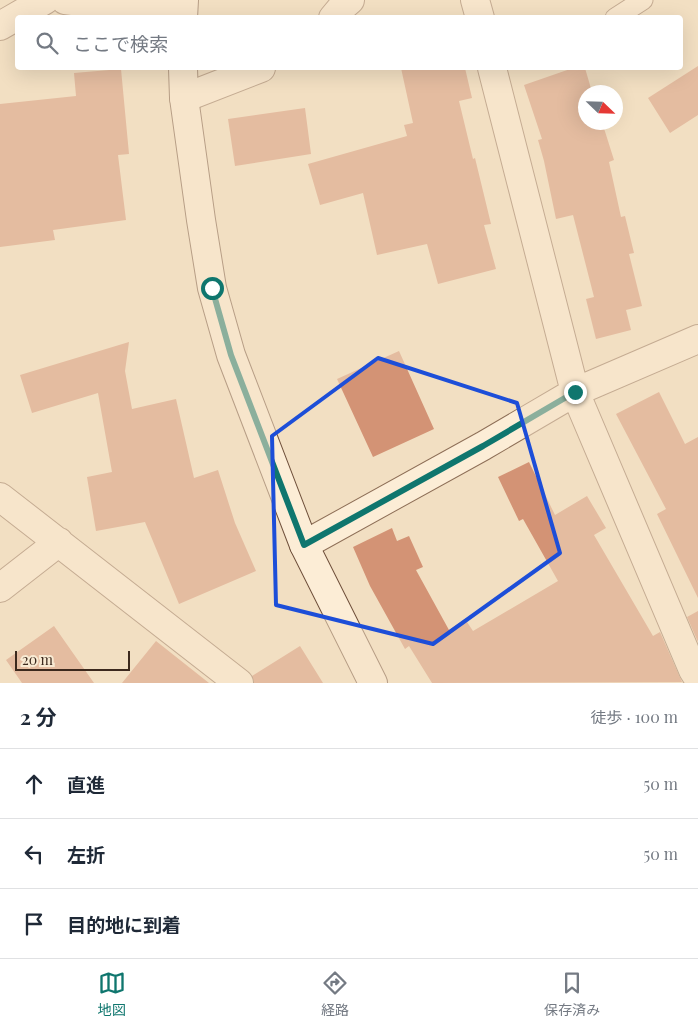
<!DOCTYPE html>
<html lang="ja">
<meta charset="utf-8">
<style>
:root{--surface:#fff;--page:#f2f2f3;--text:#1f2937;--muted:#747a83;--line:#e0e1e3;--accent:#0f766e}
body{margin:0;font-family:"Playfair Display","Noto Sans JP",serif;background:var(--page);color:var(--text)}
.compass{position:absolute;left:578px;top:85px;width:45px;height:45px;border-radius:50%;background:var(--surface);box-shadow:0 5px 20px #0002;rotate:113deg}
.scale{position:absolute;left:15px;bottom:12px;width:115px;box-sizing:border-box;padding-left:5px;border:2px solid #3c291d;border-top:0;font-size:14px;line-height:18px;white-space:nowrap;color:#3c291d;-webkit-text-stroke:4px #f8ead3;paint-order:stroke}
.stop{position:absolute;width:15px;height:15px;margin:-11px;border:4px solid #0f766e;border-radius:50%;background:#fff}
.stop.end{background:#0f766e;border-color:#fff;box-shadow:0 1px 5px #0008}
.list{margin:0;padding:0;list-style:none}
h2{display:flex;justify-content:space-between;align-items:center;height:65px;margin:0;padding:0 20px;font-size:21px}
h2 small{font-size:16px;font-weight:400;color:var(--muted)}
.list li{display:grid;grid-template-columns:32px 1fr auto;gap:15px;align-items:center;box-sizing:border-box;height:70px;padding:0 20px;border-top:1px solid var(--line)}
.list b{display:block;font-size:19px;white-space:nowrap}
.list em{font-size:16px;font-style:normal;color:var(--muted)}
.icon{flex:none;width:28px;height:28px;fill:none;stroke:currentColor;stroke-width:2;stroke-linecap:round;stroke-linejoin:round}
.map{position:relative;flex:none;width:698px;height:683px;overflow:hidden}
.search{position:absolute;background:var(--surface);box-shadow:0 5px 20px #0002;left:15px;right:15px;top:15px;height:55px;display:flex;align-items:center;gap:12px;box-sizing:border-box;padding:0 18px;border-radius:5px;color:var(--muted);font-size:19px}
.sheet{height:275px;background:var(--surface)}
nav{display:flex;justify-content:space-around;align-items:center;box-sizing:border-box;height:70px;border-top:1px solid var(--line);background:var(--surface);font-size:14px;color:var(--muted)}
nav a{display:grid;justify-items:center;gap:2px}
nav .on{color:var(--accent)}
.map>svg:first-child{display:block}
</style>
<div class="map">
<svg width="698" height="683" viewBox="0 0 698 683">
<rect width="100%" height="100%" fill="#f2dfc2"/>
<path fill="#d39375" d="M 698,66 L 698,115 L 670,133 L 648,98 Z
M 401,68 L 465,68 L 472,98 L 459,101 L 473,159 L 475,158 L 491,224 L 484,225 L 496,269 L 438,284 L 427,244 L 377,255 L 363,193 L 320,205 L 308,164 L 407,136 L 404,125 L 413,123 Z
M 573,68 L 585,68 L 592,92 L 586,92 L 586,122 L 602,122 L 614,160 L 609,162 L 621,217 L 625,216 L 634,253 L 629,254 L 642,306 L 626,310 L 631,330 L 596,339 L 586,299 L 594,297 L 573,215 L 556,219 L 544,161 L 538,140 L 542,139 L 524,85 Z
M 121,69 L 129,154 L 118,155 L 126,220 L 53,230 L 55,240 L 0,247 L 0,104 L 76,96 L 74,73 Z
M 305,108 L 311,154 L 235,166 L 228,119 Z
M 129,342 L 125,371 L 132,409 L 176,399 L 194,478 L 218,470 L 235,523 L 256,571 L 179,604 L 145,522 L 96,531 L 87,477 L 112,472 L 98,393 L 32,413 L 20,375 Z
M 399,351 L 434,429 L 373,457 L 337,379 Z
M 659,392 L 685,444 L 698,437 L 698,598 L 657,514 L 666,509 L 616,414 Z
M 529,462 L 555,515 L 587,496 L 606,528 L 594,535 L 653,636 L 660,632 L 682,682 L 432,683 L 409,646 L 405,649 L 370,586 L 353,547 L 392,528 L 397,541 L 409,536 L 423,567 L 416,570 L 449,630 L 465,619 L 473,631 L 558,581 L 523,519 L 519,521 L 498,477 Z
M 698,611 L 698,642 L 687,617 Z
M 54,626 L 94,683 L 22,683 L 6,660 Z
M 156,641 L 209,683 L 122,683 Z
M 300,646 L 323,683 L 254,683 L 252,676 Z"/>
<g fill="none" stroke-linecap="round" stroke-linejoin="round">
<defs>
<path id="lane" d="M 615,18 L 643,0"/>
<path id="street" d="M 65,0 L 183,15
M 475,0 L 480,18
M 333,18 L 343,6 L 350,0
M 0,26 L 45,0
M 492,68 L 575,392 L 693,670 L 698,678
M 184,98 L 261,68
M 0,497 L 239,683
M 304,545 L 483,446 L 575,392 L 698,339
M 0,588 L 59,542"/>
<path id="secondary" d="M 183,18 L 184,0
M 183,68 L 184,98 L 201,220 L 212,288 L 231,355 L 304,545 L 373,683"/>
</defs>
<use href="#lane" stroke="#8e6f57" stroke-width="21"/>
<use href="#street" stroke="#8e6f57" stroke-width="30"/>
<use href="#secondary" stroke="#6f503b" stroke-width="30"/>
<use href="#lane" stroke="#fcedd6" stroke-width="19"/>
<use href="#street" stroke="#fcedd6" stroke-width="28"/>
<use href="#secondary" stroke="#fcedd6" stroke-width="28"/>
</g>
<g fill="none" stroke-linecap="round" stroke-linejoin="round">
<path stroke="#0f766e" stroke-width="6" d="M 212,288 L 231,355 L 304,545 L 483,446 L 575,392"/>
</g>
<path d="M0 0H698V683H0ZM 378,358 L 517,403 L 560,553 L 433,644 L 276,605 L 272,436 Z" fill="#f2dfc2" fill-opacity=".55" fill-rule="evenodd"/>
<path fill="none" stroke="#1d4ed8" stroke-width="4" stroke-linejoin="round" d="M 378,358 L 517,403 L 560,553 L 433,644 L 276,605 L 272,436 Z"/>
</svg>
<svg class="compass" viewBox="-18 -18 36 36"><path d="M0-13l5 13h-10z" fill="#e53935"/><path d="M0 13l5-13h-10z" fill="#747a83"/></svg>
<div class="scale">20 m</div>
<div class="stop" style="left:212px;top:288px"></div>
<div class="stop end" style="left:575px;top:392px"></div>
<div class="search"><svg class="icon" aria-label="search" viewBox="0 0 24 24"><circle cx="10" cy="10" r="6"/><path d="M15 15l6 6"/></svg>ここで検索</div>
</div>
<section class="sheet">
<h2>2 分<small>徒歩 · 100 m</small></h2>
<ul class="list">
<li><svg class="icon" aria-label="ahead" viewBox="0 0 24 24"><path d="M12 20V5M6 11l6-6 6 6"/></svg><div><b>直進</b></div><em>50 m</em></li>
<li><svg class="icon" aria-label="left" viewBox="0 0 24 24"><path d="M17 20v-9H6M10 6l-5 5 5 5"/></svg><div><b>左折</b></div><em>50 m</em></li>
<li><svg class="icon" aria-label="arrive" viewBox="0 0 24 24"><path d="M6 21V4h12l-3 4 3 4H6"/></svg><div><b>目的地に到着</b></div></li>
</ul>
</section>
<nav>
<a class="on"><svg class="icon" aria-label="map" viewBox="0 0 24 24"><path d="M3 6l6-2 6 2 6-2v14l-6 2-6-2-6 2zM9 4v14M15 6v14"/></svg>地図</a>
<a><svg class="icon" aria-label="directions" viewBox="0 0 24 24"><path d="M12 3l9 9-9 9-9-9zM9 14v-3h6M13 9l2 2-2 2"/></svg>経路</a>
<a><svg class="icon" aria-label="saved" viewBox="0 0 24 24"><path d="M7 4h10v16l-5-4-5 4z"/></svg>保存済み</a>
</nav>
